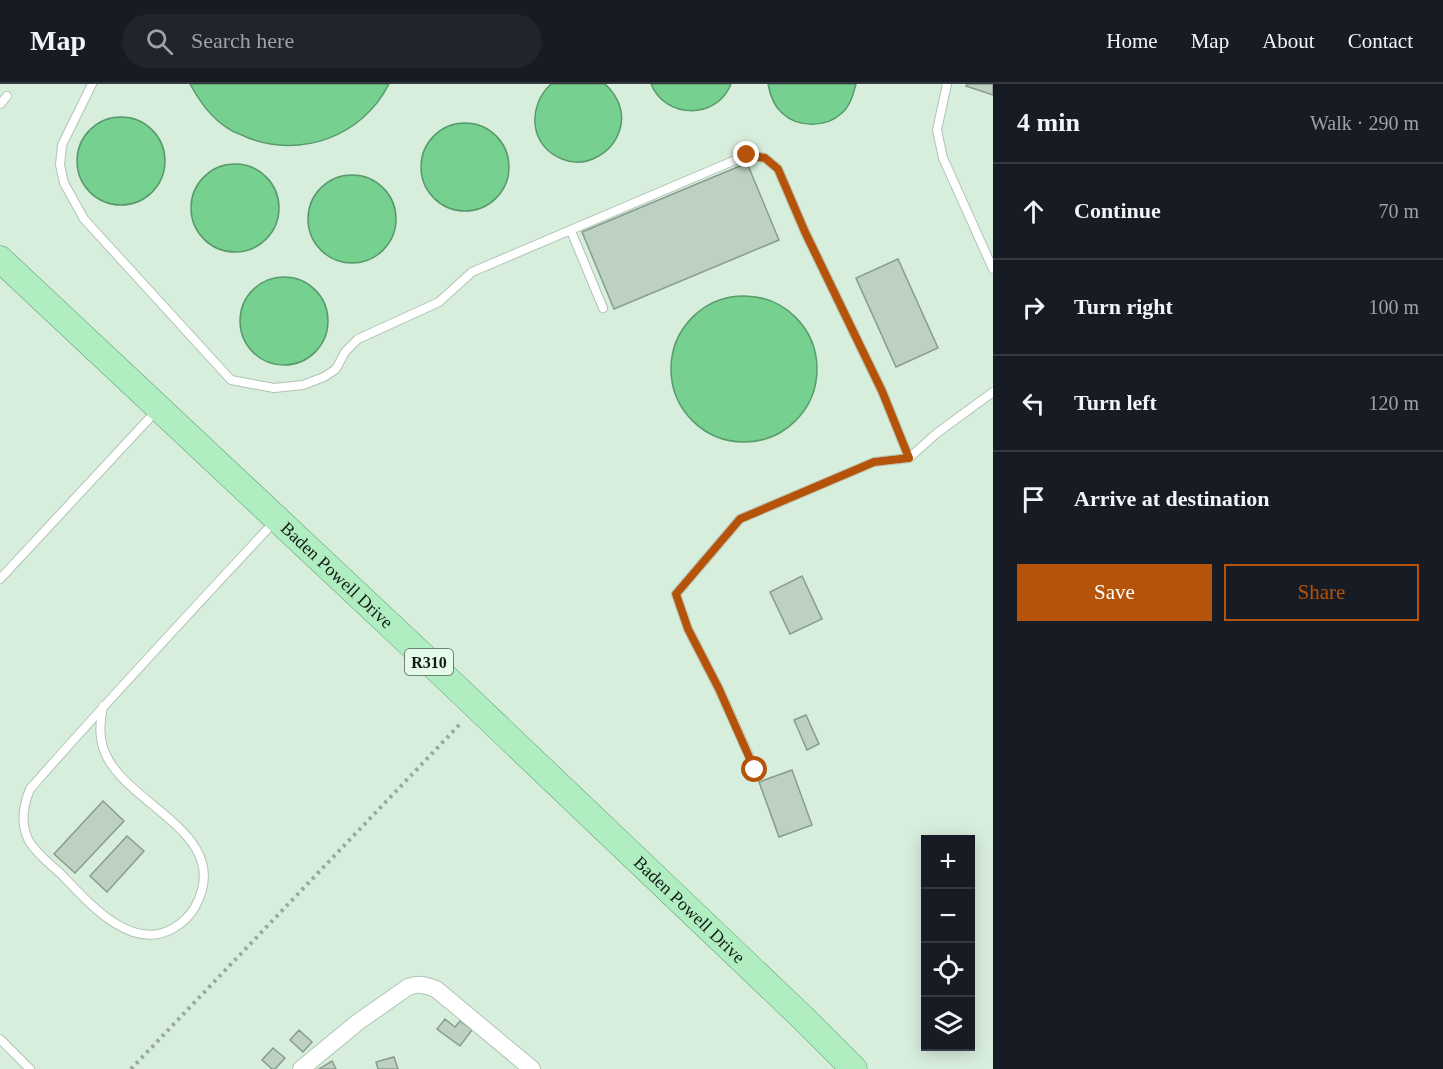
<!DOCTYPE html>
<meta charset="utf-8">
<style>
:root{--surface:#171b24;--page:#20242c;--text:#f1f3f6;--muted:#9ea1a6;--line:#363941;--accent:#b45309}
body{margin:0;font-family:"Times New Roman",serif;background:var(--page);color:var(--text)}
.controls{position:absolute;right:18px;bottom:18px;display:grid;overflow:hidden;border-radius:0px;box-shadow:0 3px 15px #0003}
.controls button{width:54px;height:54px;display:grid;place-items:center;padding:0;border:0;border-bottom:2px solid var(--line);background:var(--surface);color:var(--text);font:30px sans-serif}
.stop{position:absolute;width:18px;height:18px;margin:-14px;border:4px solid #b45309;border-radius:50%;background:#fff}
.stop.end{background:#b45309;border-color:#fff;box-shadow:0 2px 6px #0008}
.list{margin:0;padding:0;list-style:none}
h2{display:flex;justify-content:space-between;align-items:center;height:78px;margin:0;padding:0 24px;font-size:26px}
h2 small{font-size:20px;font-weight:400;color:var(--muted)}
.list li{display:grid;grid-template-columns:39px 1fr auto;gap:18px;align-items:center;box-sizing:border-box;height:96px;padding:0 24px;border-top:2px solid var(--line)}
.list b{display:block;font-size:22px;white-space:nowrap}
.list em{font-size:20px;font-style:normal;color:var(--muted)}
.actions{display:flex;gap:12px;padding:18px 24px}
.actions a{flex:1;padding:14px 0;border:2px solid var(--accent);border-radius:0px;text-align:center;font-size:21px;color:var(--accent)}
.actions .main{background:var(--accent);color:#fff}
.icon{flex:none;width:33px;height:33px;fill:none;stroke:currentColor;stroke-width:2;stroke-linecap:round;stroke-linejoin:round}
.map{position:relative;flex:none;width:993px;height:985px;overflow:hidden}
header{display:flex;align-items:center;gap:36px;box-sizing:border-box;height:84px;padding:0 30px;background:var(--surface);border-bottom:2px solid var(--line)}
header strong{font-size:28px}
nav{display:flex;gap:33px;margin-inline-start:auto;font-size:21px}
.search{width:420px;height:54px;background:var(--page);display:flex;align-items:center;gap:15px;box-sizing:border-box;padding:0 21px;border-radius:33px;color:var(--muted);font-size:22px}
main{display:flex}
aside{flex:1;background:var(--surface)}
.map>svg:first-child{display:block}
</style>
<header>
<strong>Map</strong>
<div class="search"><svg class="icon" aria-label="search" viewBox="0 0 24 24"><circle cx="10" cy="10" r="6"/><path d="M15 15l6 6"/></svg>Search here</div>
<nav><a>Home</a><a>Map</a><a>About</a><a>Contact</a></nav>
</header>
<main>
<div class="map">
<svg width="993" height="985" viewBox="0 0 993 985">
<rect width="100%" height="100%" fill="#d8eedd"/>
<path fill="#76d191" stroke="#589a6c" stroke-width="1.5" d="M 190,0 L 389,0 C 362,53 300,75 246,53 C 241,50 234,49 229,45 C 211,34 200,18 190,0 Z
M 551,0 L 605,0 C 618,12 625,28 620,45 C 613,69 586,85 562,75 C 529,62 527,22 551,0 Z
M 651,0 L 731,0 C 717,36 665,35 651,0 Z
M 768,0 L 856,0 C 853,11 850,22 842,29 C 826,44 798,44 782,29 C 773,21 770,11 768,0 Z
M77 77a44 44 0 1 1 88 0a44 44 0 1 1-88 0Z
M421 83a44 44 0 1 1 88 0a44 44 0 1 1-88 0Z
M191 124a44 44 0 1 1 88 0a44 44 0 1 1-88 0Z
M308 135a44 44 0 1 1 88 0a44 44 0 1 1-88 0Z
M240 237a44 44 0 1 1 88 0a44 44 0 1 1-88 0Z
M671 285a73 73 0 1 1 146 0a73 73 0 1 1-146 0Z"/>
<path fill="#bcd1c1" stroke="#889c8d" stroke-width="1.5" d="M 967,0 L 993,0 L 993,11 L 966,2 Z
M 747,79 L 779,156 L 614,225 L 582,148 Z
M 898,175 L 938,264 L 896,283 L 856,194 Z
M 802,492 L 822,535 L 790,550 L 770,508 Z
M 806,631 L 819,660 L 807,666 L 794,636 Z
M 792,686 L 812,741 L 779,753 L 759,698 Z
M 103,717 L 124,737 L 75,789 L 54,770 Z
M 127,752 L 144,767 L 107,808 L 90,792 Z
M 445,935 L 455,943 L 460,937 L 472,946 L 460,962 L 437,945 Z
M 299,946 L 312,958 L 303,968 L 290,956 Z
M 273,964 L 285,974 L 275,985 L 272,985 L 262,976 Z
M 394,973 L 398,985 L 378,985 L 376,978 Z
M 332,977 L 336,985 L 319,985 Z"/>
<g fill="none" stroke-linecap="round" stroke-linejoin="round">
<defs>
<path id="service" d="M 92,0 L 62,61 L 60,81 L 64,99 L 84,135 L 231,296 L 274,304 L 303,301 L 324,293 L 336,285 L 345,268 L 358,255 L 439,218 L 472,188 L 747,71 L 765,74 L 778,85 L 805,148 L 882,307 L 909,374
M 947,0 L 937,46 L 943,74 L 993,185
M 0,20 L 7,12
M 571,147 L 603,224
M 0,495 L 158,325
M 103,622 C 100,639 98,654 106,671 C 130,723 235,751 195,823 C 190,832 181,840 172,845 C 130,868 87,817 61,790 C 51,781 36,769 29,757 C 20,740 23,722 30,705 C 110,614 193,525 276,436
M 755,685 L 719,605 L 688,545 L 676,510 L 740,435 L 874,378 L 909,374 L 937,349 L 993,308
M 0,955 L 30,985"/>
<path id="minor" d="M 301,985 L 358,938 L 408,903 C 418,899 425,901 436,905 L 532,985"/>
<g id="primary">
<path id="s1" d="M 0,175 L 439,587 L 803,934 L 854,985"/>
</g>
</defs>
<use href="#service" stroke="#afc4b4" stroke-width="10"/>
<use href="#minor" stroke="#afc4b4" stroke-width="18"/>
<use href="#primary" stroke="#579c6b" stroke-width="27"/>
<path stroke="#98a99c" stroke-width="4" stroke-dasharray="3 4.5" stroke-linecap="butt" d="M 131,985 L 462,638"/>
<use href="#service" stroke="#fff" stroke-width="8"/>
<use href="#minor" stroke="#fff" stroke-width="16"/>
<use href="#primary" stroke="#b0eec2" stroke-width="26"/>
</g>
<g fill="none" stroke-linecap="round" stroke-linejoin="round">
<path stroke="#b45309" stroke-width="8" d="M 747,71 L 765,74 L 778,85 L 805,148 L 882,307 L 909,374 L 874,378 L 740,435 L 676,510 L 688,545 L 719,605 L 755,686"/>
</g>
<g text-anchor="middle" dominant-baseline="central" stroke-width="6" stroke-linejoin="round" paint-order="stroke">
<rect fill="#e5fbea" stroke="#525e55" stroke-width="1.5" x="405" y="565" width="48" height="26" rx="4.5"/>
<g font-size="16" font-weight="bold" fill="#131b15">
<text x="429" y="578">R310</text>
</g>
<g font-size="18" fill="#131b15" stroke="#e5fbea">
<text stroke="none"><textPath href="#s1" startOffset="462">Baden Powell Drive</textPath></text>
<text stroke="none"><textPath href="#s1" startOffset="948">Baden Powell Drive</textPath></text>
</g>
</g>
</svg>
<div class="controls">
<button>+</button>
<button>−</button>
<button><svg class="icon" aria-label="locate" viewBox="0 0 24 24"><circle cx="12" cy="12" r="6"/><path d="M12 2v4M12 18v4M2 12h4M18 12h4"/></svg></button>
<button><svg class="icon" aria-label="layers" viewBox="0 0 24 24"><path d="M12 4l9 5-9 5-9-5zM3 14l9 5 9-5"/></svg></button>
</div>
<div class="stop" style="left:755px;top:686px"></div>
<div class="stop end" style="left:747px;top:71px"></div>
</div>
<aside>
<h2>4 min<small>Walk · 290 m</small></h2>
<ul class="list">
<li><svg class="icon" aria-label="ahead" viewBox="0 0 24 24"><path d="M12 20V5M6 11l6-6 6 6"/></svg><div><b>Continue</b></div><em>70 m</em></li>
<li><svg class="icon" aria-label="right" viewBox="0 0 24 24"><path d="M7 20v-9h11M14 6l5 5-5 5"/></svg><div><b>Turn right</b></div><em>100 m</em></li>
<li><svg class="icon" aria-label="left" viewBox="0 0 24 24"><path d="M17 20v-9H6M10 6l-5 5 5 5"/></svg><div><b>Turn left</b></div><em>120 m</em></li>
<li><svg class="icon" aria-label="arrive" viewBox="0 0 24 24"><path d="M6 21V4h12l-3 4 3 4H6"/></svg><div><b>Arrive at destination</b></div></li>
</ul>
<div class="actions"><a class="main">Save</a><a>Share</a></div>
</aside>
</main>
